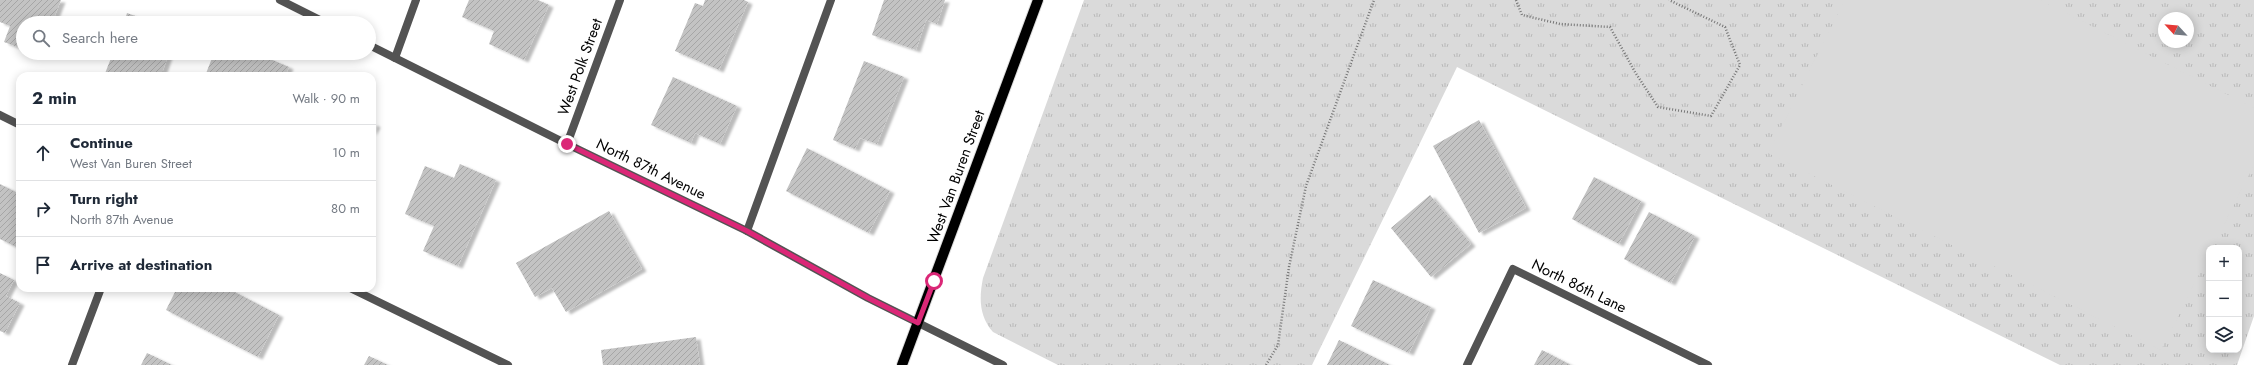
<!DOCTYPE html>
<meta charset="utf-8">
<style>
:root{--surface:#fff;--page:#f6f6f7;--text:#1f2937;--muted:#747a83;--line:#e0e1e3}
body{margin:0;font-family:Jost,sans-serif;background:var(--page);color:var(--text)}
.controls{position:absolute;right:12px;bottom:12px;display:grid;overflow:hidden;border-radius:8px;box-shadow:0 2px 10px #0003}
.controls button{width:36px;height:36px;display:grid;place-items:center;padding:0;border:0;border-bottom:1px solid var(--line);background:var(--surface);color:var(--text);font:20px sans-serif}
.compass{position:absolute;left:2158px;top:12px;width:36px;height:36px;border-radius:50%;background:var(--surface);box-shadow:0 2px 10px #0003;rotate:296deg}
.stop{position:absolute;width:12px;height:12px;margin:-9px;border:3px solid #db2777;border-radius:50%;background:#fff}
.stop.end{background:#db2777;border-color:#fff;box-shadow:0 1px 4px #0008}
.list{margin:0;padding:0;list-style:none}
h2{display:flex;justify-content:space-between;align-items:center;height:52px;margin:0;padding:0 16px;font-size:17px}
h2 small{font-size:13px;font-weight:400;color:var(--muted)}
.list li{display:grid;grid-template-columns:26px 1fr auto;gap:12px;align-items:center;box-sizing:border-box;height:56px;padding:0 16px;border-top:1px solid var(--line)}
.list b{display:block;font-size:15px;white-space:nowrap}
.list p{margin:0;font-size:13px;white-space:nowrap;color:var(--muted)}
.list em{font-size:13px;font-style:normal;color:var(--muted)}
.icon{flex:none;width:22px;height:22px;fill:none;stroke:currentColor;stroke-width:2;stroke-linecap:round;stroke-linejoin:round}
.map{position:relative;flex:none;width:2254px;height:365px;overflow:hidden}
.search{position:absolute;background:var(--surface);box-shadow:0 2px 10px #0003;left:16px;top:16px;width:360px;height:44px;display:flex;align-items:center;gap:10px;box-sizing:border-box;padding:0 14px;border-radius:22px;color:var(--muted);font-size:15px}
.panel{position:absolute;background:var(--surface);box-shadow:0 2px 10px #0003;left:16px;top:72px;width:360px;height:220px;border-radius:12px}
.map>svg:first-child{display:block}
</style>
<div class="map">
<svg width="2254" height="365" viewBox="0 0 2254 365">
<defs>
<pattern id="grass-tufts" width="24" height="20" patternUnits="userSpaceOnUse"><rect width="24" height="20" fill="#dadada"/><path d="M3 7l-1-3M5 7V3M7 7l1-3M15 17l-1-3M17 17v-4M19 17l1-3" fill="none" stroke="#b9b9b9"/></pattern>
<pattern id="building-hatch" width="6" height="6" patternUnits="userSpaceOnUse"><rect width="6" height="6" fill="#c3c3c3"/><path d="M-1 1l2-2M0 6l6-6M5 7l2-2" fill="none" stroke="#a6a6a6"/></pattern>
<filter id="shadow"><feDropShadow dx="4.5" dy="2.5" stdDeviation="1" flood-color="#0004"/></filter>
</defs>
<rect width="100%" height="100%" fill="#fff"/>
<path fill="url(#grass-tufts)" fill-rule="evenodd" d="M 1084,0 L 2254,0 L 2254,316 L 2237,365 L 2060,365 L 1457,67 L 1312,365 L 1058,365 L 993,332 C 979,316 979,298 983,278 ZM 2164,18 L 2188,18 L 2188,42 L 2164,42 ZM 2209,248 L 2239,248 L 2239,350 L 2209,350 Z"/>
<path fill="#dadada" d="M 1845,0 L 2040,0 L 2254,108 L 2254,165 L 2212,248 L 2209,248 L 2209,255 L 2161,350 L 1768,153 Z"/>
<path fill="url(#building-hatch)" filter="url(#shadow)" d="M 0,0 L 61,0 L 52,23 L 23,23 L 23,49 L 4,42 L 10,26 L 0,22 Z
M 469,0 L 538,0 L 549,5 L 524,60 L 489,44 L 494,31 L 462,17 Z
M 705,0 L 744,0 L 748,2 L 719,70 L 675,51 L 695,3 L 703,6 Z
M 884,0 L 945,0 L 937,24 L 926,20 L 916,50 L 872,35 Z
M 127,13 L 155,23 L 124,23 Z
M 113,53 L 169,53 L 161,76 L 104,76 Z
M 214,53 L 256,53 L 289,67 L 285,76 L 205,76 Z
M 864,61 L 904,77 L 877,144 L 860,138 L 855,149 L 833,140 Z
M 673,77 L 737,106 L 720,144 L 695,133 L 691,143 L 651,125 Z
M 1479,120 L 1526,208 L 1479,233 L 1433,146 Z
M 372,123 L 376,125 L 372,133 Z
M 807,148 L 890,191 L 869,233 L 786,191 Z
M 460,164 L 496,180 L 458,266 L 423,251 L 434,226 L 405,214 L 425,166 L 454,178 Z
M 1594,177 L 1641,201 L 1619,244 L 1572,219 Z
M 0,184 L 20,194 L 20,249 L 0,239 Z
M 1430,195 L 1471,244 L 1431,277 L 1391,228 Z
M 609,211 L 642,269 L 566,312 L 552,288 L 535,297 L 516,263 Z
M 1649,212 L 1695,236 L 1671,283 L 1624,259 Z
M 0,273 L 14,280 L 6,296 L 20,303 L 5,333 L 0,331 Z
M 1373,280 L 1431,307 L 1409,353 L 1351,326 Z
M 177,288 L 227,288 L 279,315 L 258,357 L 166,310 Z
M 696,337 L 700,365 L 603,365 L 601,350 Z
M 1339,340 L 1390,365 L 1327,365 Z
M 1542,350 L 1571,365 L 1534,365 Z
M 147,353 L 172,365 L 141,365 Z
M 369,356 L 388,365 L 364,365 Z"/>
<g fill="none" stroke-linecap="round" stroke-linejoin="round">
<defs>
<path id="primary" d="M 902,365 L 1038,0"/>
</defs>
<use href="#primary" stroke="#dbdbdb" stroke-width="12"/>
<path stroke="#757575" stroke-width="2.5" stroke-dasharray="1 2" stroke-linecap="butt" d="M 1516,0 L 1522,15 L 1560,24 L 1610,27 L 1635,72 L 1658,107 L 1711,116 L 1740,65 L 1725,27 L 1669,0
M 1266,365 L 1278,345 L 1289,267 L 1306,186 L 1374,0"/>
<path stroke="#535353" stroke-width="8" d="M 395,58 L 416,0
M 747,231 L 831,0"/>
<path stroke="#535353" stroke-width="8" d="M 280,0 L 326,23
M 369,45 L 567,144 L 747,231 L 868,298 L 1003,365
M 0,115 L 20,125
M 567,144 L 620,0
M 350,288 L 508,365
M 72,365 L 101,288
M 1467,365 L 1513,269 L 1708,365"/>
<use href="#primary" stroke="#000" stroke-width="10"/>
</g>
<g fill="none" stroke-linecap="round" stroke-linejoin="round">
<path stroke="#db2777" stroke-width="5" d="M 567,144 L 747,231 L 868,298 L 918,323 L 934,281"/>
</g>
<g text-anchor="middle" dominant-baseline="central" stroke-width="4" stroke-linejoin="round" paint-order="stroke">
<g font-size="15" fill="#000" stroke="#fff">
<text transform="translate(580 67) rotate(-70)">West Polk Street</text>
<text transform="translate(651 169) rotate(26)">North 87th Avenue</text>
<text transform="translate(956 177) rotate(-70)">West Van Buren Street</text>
<text transform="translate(1579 286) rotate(26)">North 86th Lane</text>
</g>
</g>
</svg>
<div class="controls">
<button>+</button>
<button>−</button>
<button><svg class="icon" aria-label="layers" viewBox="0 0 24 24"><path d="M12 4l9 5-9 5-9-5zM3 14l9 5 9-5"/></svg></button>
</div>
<svg class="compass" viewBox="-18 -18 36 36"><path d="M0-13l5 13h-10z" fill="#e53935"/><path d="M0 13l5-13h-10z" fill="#747a83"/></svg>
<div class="stop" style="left:934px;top:281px"></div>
<div class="stop end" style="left:567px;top:144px"></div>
<div class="search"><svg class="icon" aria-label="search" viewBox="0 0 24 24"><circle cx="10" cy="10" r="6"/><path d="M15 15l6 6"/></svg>Search here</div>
<section class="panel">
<h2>2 min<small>Walk · 90 m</small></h2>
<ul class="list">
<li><svg class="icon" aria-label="ahead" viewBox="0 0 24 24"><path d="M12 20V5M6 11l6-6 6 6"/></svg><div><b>Continue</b><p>West Van Buren Street</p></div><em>10 m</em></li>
<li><svg class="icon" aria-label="right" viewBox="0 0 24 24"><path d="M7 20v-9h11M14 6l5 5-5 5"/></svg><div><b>Turn right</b><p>North 87th Avenue</p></div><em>80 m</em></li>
<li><svg class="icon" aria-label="arrive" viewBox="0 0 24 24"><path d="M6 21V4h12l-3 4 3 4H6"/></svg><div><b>Arrive at destination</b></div></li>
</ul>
</section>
</div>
